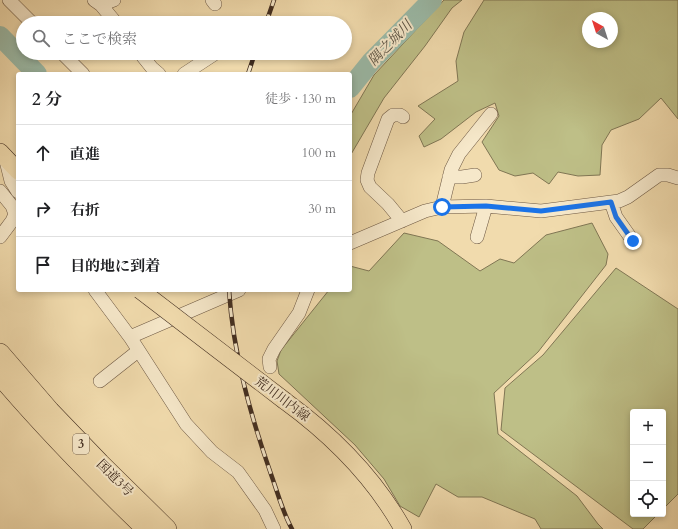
<!DOCTYPE html>
<html lang="ja">
<meta charset="utf-8">
<style>
:root{--surface:#fff;--page:#f2f2f2;--text:#202124;--muted:#757577;--line:#e0e0e0}
body{margin:0;font-family:Cardo,"Noto Serif JP",serif;background:var(--page);color:var(--text)}
.controls{position:absolute;right:12px;bottom:12px;display:grid;overflow:hidden;border-radius:4px;box-shadow:0 2px 6px #0003}
.controls button{width:36px;height:36px;display:grid;place-items:center;padding:0;border:0;border-bottom:1px solid var(--line);background:var(--surface);color:var(--text);font:20px sans-serif}
.compass{position:absolute;left:582px;top:12px;width:36px;height:36px;border-radius:50%;background:var(--surface);box-shadow:0 2px 6px #0003;rotate:321deg}
.stop{position:absolute;width:12px;height:12px;margin:-9px;border:3px solid #1a73e8;border-radius:50%;background:#fff}
.stop.end{background:#1a73e8;border-color:#fff;box-shadow:0 1px 4px #0008}
.list{margin:0;padding:0;list-style:none}
h2{display:flex;justify-content:space-between;align-items:center;height:52px;margin:0;padding:0 16px;font-size:17px}
h2 small{font-size:13px;font-weight:400;color:var(--muted)}
.list li{display:grid;grid-template-columns:26px 1fr auto;gap:12px;align-items:center;box-sizing:border-box;height:56px;padding:0 16px;border-top:1px solid var(--line)}
.list b{display:block;font-size:15px;white-space:nowrap}
.list em{font-size:13px;font-style:normal;color:var(--muted)}
.icon{flex:none;width:22px;height:22px;fill:none;stroke:currentColor;stroke-width:2;stroke-linecap:round;stroke-linejoin:round}
.map{position:relative;flex:none;width:678px;height:529px;overflow:hidden}
.search{position:absolute;background:var(--surface);box-shadow:0 2px 6px #0003;left:16px;top:16px;width:336px;height:44px;display:flex;align-items:center;gap:10px;box-sizing:border-box;padding:0 14px;border-radius:22px;color:var(--muted);font-size:15px}
.panel{position:absolute;background:var(--surface);box-shadow:0 2px 6px #0003;left:16px;top:72px;width:336px;height:220px;border-radius:4px}
.map>svg:first-child{display:block}
</style>
<div class="map">
<svg width="678" height="529" viewBox="0 0 678 529">
<rect width="100%" height="100%" fill="#f1dbad"/>
<filter id="stains"><feTurbulence type="fractalNoise" baseFrequency=".005" numOctaves="4"/><feColorMatrix values="0 0 0 0 .2 0 0 0 0 .09 0 0 0 0 .02 0 0 0 .5 -.17"/></filter>
<radialGradient id="worn" r=".72"><stop offset=".6" stop-color="#630" stop-opacity="0"/><stop offset="1" stop-color="#630" stop-opacity=".3"/></radialGradient>
<path fill="#bebf87" stroke="#807654" fill-rule="evenodd" d="M 444,0 L 462,0 L 452,8 L 425,46 L 384,98 L 350,156 L 350,116 L 357,104 L 374,75 Z
M 484,0 L 678,0 L 678,119 L 661,98 L 639,119 L 611,130 L 602,145 L 600,175 L 578,176 L 558,172 L 549,184 L 533,173 L 515,176 L 499,170 L 482,142 L 499,116 L 495,103 L 476,112 L 441,139 L 424,147 L 419,136 L 435,119 L 418,106 L 458,81 L 456,61 L 464,32 ZM 588,18 L 612,18 L 612,42 L 588,42 Z
M 592,223 L 608,254 L 606,265 L 538,352 L 494,393 L 498,434 L 577,496 L 598,524 L 603,529 L 541,529 L 535,519 L 482,497 L 458,497 L 436,484 L 419,517 L 400,506 L 384,479 L 355,445 L 279,374 L 277,361 L 281,350 L 329,290 L 350,290 L 350,266 L 369,271 L 404,233 L 438,241 L 480,271 L 500,259 L 514,263 L 546,235 Z
M 616,268 L 678,309 L 678,494 L 663,509 L 663,412 L 633,412 L 633,514 L 658,514 L 643,529 L 633,529 L 501,430 L 505,388 L 543,355 Z"/>
<g fill="none" stroke-linecap="round" stroke-linejoin="round">
<path stroke="#9bbba9" stroke-width="20" d="M 0,36 L 37,74
M 350,88 L 371,62 L 432,0"/>
<defs>
<path id="minor" d="M 9,0 L 32,23
M 94,0 L 101,5 L 114,0
M 212,0 L 215,4
M 101,5 L 116,23
M 62,53 L 83,74
M 140,53 L 152,68 L 159,74
M 184,74 L 216,53
M 5,157 L 11,181 L 18,192
M 449,177 L 462,177 L 475,175
M 0,191 L 12,206 L 15,214 L 12,221 L 0,237
M 611,202 L 616,217 L 633,241
M 442,207 L 451,170 L 459,154 L 491,114
M 402,221 L 388,204 L 370,187 L 367,180 L 368,173 L 388,119 L 393,115 L 400,115 L 403,117
M 477,237 L 486,206
M 350,243 L 425,211 L 442,207 L 486,206 L 541,211 L 619,201 L 628,197 L 659,175 L 668,175 L 678,178
M 95,290 L 130,337 L 186,424 L 212,452 L 238,472 L 265,510 L 274,529
M 130,337 L 239,290
M 270,367 L 269,359 L 274,349 L 299,313 L 308,290
M 100,381 L 138,351"/>
<path id="major" d="M 0,152 L 18,171
M 285,401 C 333,436 374,477 403,529"/>
<path id="highway" d="M 0,353 L 50,411 L 100,463 L 167,529
M 0,376 C 46,430 95,480 146,529"/>
</defs>
<use href="#minor" stroke="#6d5843" stroke-width="14"/>
<use href="#major" stroke="#412d20" stroke-width="18"/>
<use href="#highway" stroke="#412d20" stroke-width="20"/>
<use href="#minor" stroke="#f6e8ca" stroke-width="13"/>
<use href="#major" stroke="#f1dbad" stroke-width="17"/>
<use href="#highway" stroke="#f1dbad" stroke-width="19"/>
<defs>
<path id="rail" d="M 266,23 L 274,0
M 248,74 L 255,53
M 229,290 C 233,354 251,417 272,477 C 278,494 283,513 292,529"/>
</defs>
<use href="#rail" stroke="#412d20" stroke-width="4.5"/>
<use href="#rail" stroke="#f6e8ca" stroke-width="3" stroke-dasharray="9" stroke-linecap="butt"/>
<defs>
<path id="major-bridge" d="M 140,290 L 285,401"/>
</defs>
<use href="#major-bridge" stroke="#412d20" stroke-width="18" stroke-linecap="butt"/>
<use href="#major-bridge" stroke="#f1dbad" stroke-width="17"/>
</g>
<g fill="none" stroke-linecap="round" stroke-linejoin="round">
<path stroke="#1a73e8" stroke-width="5" d="M 442,207 L 486,206 L 541,211 L 611,202 L 616,217 L 633,241"/>
</g>
<g text-anchor="middle" dominant-baseline="central" stroke-width="4" stroke-linejoin="round" paint-order="stroke">
<rect fill="#f6e8ca" stroke="#776553" stroke-width="1" x="73" y="434" width="16" height="20" rx="3"/>
<g font-size="12" font-weight="bold" fill="#412d20">
<text x="81" y="444">3</text>
</g>
<g font-size="13" fill="#412d20" stroke="#f6e8ca">
<text transform="translate(282 399) rotate(37)">荒川川内線</text>
<text transform="translate(115 478) rotate(45)">国道3号</text>
</g>
<g font-size="14" font-style="italic" fill="#585042" stroke="#f6e8ca">
<text transform="translate(390 43) rotate(-46)">隅之城川</text>
</g>
</g>
<rect width="100%" height="100%" filter="url(#stains)"/>
<rect width="100%" height="100%" fill="url(#worn)"/>
</svg>
<div class="controls">
<button>+</button>
<button>−</button>
<button><svg class="icon" aria-label="locate" viewBox="0 0 24 24"><circle cx="12" cy="12" r="6"/><path d="M12 2v4M12 18v4M2 12h4M18 12h4"/></svg></button>
</div>
<svg class="compass" viewBox="-18 -18 36 36"><path d="M0-13l5 13h-10z" fill="#e53935"/><path d="M0 13l5-13h-10z" fill="#757577"/></svg>
<div class="stop" style="left:442px;top:207px"></div>
<div class="stop end" style="left:633px;top:241px"></div>
<div class="search"><svg class="icon" aria-label="search" viewBox="0 0 24 24"><circle cx="10" cy="10" r="6"/><path d="M15 15l6 6"/></svg>ここで検索</div>
<section class="panel">
<h2>2 分<small>徒歩 · 130 m</small></h2>
<ul class="list">
<li><svg class="icon" aria-label="ahead" viewBox="0 0 24 24"><path d="M12 20V5M6 11l6-6 6 6"/></svg><div><b>直進</b></div><em>100 m</em></li>
<li><svg class="icon" aria-label="right" viewBox="0 0 24 24"><path d="M7 20v-9h11M14 6l5 5-5 5"/></svg><div><b>右折</b></div><em>30 m</em></li>
<li><svg class="icon" aria-label="arrive" viewBox="0 0 24 24"><path d="M6 21V4h12l-3 4 3 4H6"/></svg><div><b>目的地に到着</b></div></li>
</ul>
</section>
</div>
